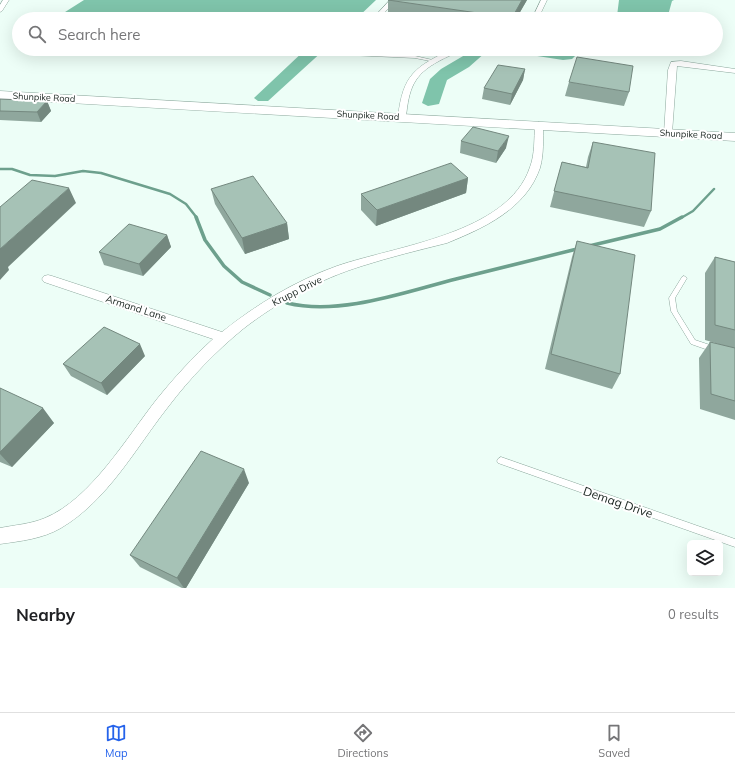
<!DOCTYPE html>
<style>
:root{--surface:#fff;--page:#f2f2f2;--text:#202124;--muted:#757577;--line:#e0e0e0;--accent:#2563eb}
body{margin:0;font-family:Mulish,sans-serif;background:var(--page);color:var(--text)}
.controls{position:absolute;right:12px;bottom:12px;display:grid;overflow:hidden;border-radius:6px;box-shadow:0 4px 16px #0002}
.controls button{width:36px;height:36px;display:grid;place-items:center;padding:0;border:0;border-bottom:1px solid var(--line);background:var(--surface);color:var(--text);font:20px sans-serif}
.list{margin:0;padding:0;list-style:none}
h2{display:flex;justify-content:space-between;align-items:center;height:52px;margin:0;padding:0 16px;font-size:17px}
h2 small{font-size:13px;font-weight:400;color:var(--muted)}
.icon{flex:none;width:22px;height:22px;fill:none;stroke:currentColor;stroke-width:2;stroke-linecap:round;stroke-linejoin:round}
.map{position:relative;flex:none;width:735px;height:588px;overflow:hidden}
.search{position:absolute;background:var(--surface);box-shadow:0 4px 16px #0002;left:12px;right:12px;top:12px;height:44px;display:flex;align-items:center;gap:10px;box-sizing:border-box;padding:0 14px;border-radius:22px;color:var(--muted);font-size:15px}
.sheet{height:124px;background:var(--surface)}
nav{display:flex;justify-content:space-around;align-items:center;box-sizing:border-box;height:56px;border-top:1px solid var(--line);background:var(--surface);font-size:11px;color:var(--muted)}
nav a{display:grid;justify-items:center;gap:2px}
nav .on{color:var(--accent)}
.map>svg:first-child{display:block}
</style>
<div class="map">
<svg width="735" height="588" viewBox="0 0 735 588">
<rect width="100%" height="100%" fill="#edfef7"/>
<path fill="#7fc4ab" d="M 84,0 L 376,0 L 356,19 L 54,19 Z
M 619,0 L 674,0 L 672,1 L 667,19 L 637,19 L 617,16 Z
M 306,49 L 325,49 L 268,101 L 258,101 L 254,98 Z
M 475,49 L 582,49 L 572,59 L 563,60 L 498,50 L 486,52 L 469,67 L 447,80 L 439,104 L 428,106 L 422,103 L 430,79 L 441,69 Z"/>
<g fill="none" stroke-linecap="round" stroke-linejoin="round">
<path stroke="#6da08d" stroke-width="2.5" d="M 0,169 L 12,169 L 30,175 L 55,176 L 83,171 L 101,173 L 170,194 L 186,204 L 197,218
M 681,218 L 693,211 L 714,189"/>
<path stroke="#6da08d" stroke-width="3.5" d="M 196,217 L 205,240 L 224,266 L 242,282 L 270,295
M 589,246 L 660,229 L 682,217
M 287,303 C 340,316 405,292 456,279 C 497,269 537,259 577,249"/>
<defs>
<path id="lane" d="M 348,53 L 415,56 L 437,61 L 435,62 L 415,58 L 349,55 L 348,55 Z
M 684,276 L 687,278 L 675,298 L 677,311 L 695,340 L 716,347 L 717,349 L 716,351 L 714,352 L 691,344 L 671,311 L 669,298 L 682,277 Z
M 501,457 L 735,539 L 735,547 L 498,463 L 497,461 L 498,459 Z"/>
<path id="street" d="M 3,0 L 9,0 L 2,11 L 0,12 L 0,5 Z
M 390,0 L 396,0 L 385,12 L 387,16 L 391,19 L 383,19 L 379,12 Z
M 541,0 L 547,0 L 538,19 L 532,19 Z
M 452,49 L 461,49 C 455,54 446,57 439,61 C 413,75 409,89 406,117 L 405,119 L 399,119 L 398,117 C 403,74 415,67 452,49 Z
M 681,61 L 735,69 L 735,73 L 677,66 L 672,133 L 668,136 L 664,133 L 668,70 L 671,62 Z
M 539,122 L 543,125 C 543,139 544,154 540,168 C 526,209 484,228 447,243 C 419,250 390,257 362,266 C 320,279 279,301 243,329 C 215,352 190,378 168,407 C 135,449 108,500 61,528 C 42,539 21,541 0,544 L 0,528 C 15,525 31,524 45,518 C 91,499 127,437 157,399 C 174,378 193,357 213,339 L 44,282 L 42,279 L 44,276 L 48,275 L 52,276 L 222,332 C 257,304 295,281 337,266 C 395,246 508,234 530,167 C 535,154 534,139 535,125 Z"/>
<path id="secondary" d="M 0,91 L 735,133 L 735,141 L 0,99 Z"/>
</defs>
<use href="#lane" stroke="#8ca89d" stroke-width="1"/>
<use href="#street" stroke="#8ca89d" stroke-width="1"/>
<use href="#secondary" stroke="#8ca89d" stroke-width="1"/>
<use href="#lane" fill="#fff" fill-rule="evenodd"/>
<use href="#street" fill="#fff" fill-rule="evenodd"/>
<use href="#secondary" fill="#fff" fill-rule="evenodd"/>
</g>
<path fill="#8fa79d" d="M 388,0 L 527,0 L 516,19 L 430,19 L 388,13 Z
M 395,49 L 428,49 L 428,50 Z
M 525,69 L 523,80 L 510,105 L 482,99 L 484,88 Z
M 569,82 L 629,92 L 624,106 L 565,96 Z
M 0,99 L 47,101 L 51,111 L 41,122 L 0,120 Z
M 461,141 L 506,148 L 496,163 L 460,153 Z
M 593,142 L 651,211 L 644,227 L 550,207 L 562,162 L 586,167 L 588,157 Z
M 468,178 L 466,193 L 376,226 L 361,210 L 361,194 Z
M 211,189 L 287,223 L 289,239 L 245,254 L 215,204 Z
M 167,235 L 171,247 L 143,276 L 104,265 L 99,252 Z
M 577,241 L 620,374 L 612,389 L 545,369 L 572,257 Z
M 715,257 L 735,262 L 735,420 L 700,409 L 699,358 L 710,342 L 722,345 L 705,340 L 705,273 Z
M 145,356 L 107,395 L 71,376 L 63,364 Z
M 0,388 L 54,423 L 12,467 L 0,462 Z
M 249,483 L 186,588 L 182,588 L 140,567 L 130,555 Z"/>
<path fill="#74887f" d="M 522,0 L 527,0 L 516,19 L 512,19 Z
M 525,69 L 523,80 L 510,105 L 512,94 Z
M 47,101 L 51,111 L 41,122 L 37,112 Z
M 509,136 L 506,148 L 496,163 L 498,151 Z
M 468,178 L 466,193 L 376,226 L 377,210 Z
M 69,188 L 76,203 L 8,267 L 9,270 L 0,280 L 0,249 Z
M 287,223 L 289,239 L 245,254 L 242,238 Z
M 167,235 L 171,247 L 143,276 L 139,264 Z
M 140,344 L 145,356 L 107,395 L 101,383 Z
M 43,408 L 54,423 L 12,467 L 0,454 L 0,452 Z
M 244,469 L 249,483 L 186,588 L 184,588 L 177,578 Z"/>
<path fill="#a6c2b6" stroke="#74887f" d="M 388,0 L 522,0 L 512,18 Z
M 577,57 L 633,66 L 629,92 L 569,82 Z
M 498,65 L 525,69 L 512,94 L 484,88 Z
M 0,99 L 47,101 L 37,112 L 0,111 Z
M 473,127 L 509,136 L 498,151 L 461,141 Z
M 593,142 L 655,153 L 651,211 L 554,191 L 562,162 L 588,168 Z
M 451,163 L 468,178 L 377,210 L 361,194 Z
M 253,176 L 287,223 L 242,238 L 211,189 Z
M 32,180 L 69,188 L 0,249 L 0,207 Z
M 129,224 L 167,235 L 139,264 L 99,252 Z
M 577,241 L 635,255 L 620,374 L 551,354 Z
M 715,257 L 735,262 L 735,330 L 715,325 Z
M 104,327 L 140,344 L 101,383 L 63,364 Z
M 710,342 L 735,348 L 735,401 L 711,394 Z
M 0,388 L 43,408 L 0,452 Z
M 201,451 L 244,469 L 177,578 L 130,555 Z"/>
<g text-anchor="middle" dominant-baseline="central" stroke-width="4" stroke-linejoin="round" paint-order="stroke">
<g font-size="9" fill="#1a2520" stroke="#fff">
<text transform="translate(44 97) rotate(3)">Shunpike Road</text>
<text transform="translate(368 115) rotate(3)">Shunpike Road</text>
<text transform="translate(691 134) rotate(3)">Shunpike Road</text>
</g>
<g font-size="10" fill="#1a2520" stroke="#fff">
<text transform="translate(297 291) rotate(-27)">Krupp Drive</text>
<text transform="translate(136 308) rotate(18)">Armand Lane</text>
</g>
<g font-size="12" fill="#1a2520" stroke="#fff">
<text transform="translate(618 502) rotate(19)">Demag Drive</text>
</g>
</g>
</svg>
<div class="controls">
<button><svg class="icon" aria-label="layers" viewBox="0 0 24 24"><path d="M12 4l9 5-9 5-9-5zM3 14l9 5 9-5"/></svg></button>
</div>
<div class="search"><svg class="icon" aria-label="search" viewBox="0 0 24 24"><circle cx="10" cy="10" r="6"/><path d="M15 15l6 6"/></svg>Search here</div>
</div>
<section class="sheet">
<h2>Nearby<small>0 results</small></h2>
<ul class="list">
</ul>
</section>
<nav>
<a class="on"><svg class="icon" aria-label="map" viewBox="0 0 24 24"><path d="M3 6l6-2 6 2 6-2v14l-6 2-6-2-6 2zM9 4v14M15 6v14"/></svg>Map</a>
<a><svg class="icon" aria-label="directions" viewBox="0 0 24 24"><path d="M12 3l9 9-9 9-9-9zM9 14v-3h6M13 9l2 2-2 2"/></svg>Directions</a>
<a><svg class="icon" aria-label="saved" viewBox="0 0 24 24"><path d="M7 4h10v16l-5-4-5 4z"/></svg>Saved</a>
</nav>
